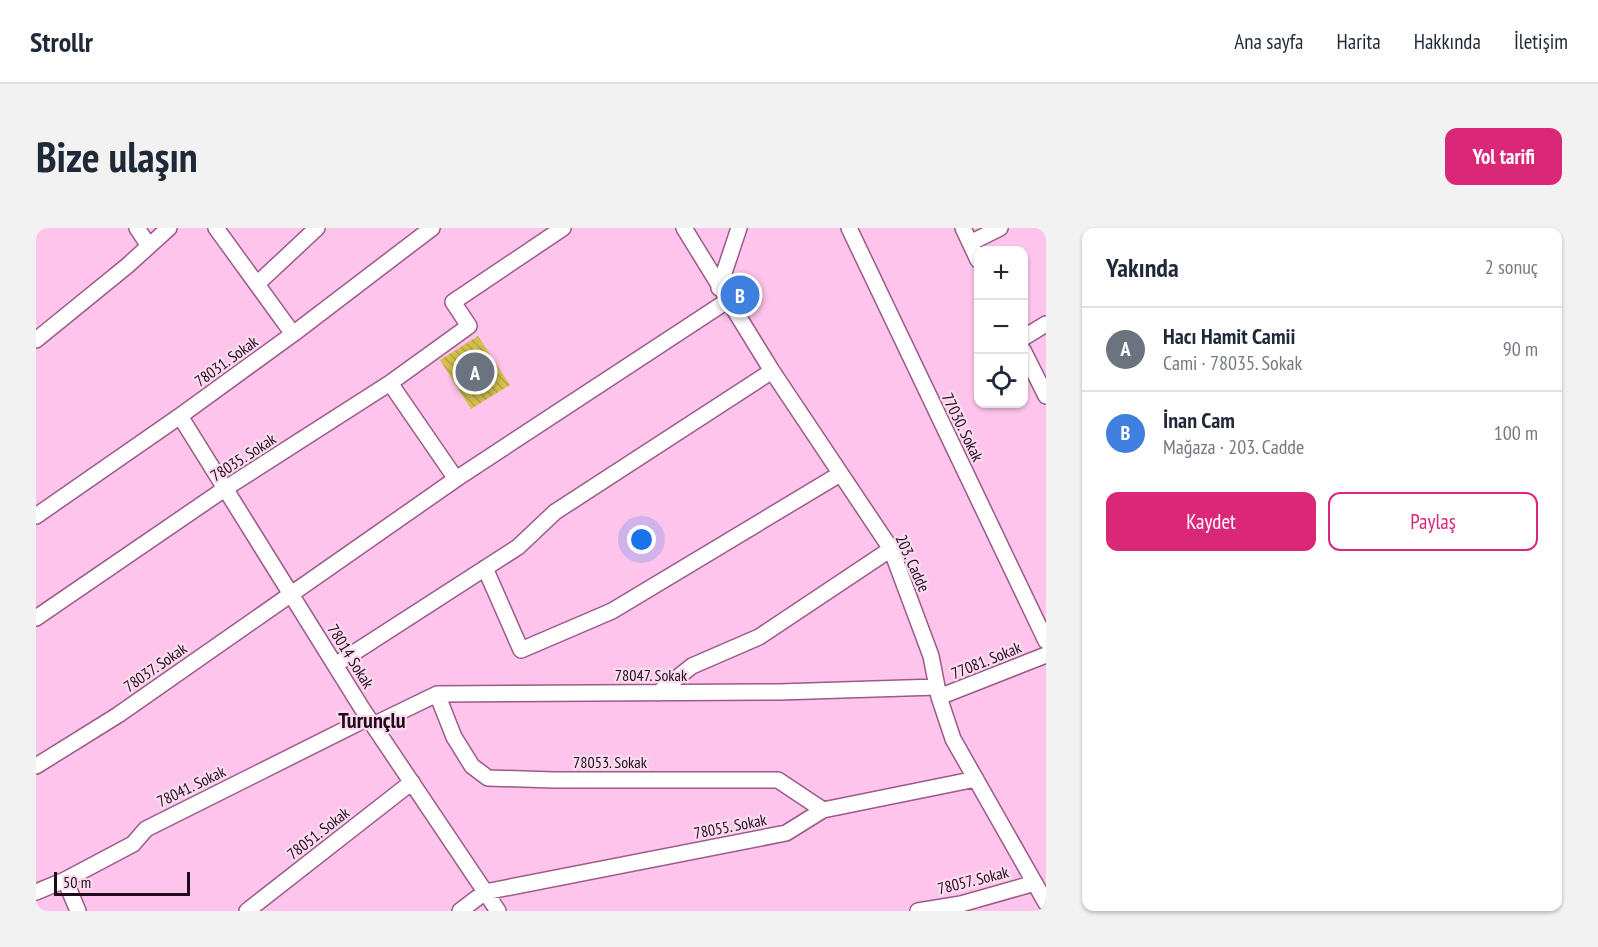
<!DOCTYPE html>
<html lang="tr">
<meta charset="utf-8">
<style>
:root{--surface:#fff;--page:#f2f2f3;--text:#1f2937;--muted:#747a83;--line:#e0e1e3;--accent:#db2777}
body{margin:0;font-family:"PT Sans Narrow",sans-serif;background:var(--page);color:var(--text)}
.controls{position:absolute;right:18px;top:18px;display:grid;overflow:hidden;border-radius:12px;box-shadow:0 2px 4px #0004}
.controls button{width:54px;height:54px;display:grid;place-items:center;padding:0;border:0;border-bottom:2px solid var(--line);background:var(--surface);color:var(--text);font:30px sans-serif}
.scale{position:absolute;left:18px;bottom:15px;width:136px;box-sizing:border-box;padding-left:6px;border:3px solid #22091b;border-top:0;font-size:16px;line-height:21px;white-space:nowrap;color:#22091b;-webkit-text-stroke:4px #fadcef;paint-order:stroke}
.you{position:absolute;left:606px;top:312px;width:21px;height:21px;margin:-15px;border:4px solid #fff;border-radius:50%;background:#1a73e8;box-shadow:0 0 0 9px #1a73e833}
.badge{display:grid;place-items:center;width:39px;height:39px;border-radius:50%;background:var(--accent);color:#fff;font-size:20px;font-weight:700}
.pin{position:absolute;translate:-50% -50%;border:3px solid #fff;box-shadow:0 2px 6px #0006}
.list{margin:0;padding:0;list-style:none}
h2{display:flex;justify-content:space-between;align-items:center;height:78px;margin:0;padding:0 24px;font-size:26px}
h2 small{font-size:20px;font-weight:400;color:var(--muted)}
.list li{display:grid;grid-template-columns:39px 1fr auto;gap:18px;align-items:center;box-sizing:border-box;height:84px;padding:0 24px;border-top:2px solid var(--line)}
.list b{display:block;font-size:22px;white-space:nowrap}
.list p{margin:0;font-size:20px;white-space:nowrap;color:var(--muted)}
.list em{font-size:20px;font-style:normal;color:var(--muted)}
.actions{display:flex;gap:12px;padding:18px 24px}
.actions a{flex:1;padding:14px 0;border:2px solid var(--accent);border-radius:12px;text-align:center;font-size:21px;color:var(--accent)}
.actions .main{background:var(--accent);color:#fff}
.icon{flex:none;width:33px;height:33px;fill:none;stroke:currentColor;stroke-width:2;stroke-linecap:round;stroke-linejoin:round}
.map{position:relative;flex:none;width:1010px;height:683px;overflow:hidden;border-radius:12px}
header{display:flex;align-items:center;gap:36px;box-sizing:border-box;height:84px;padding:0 30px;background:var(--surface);border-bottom:2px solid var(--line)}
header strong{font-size:28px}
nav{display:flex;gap:33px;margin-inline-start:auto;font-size:21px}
.intro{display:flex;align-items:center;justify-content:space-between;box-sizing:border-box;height:144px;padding:0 36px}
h1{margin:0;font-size:42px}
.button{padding:15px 27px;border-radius:12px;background:var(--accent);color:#fff;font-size:21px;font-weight:700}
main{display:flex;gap:36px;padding:0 36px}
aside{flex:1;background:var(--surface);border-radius:12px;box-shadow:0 2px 4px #0004}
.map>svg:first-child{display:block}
</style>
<header>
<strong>Strollr</strong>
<nav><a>Ana sayfa</a><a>Harita</a><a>Hakkında</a><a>İletişim</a></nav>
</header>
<div class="intro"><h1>Bize ulaşın</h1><a class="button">Yol tarifi</a></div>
<main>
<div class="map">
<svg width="1010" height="683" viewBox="0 0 1010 683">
<defs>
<pattern id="building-back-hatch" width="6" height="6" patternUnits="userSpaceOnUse" patternTransform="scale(1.5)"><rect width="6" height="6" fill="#d4c04d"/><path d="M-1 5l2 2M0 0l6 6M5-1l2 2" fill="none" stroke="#b6a443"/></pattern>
</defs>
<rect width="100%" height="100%" fill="#fec4eb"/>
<path fill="url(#building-back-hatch)" d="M 442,108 L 474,157 L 435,181 L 404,132 Z"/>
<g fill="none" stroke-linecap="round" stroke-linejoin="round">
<defs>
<path id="street" d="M 101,0 L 113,18
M 180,0 L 257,106
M 648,0 L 736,143 L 855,321 L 895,428 L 903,469 L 917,511 L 1010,675
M 813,0 L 1010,413
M 927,0 L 942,32
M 934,15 L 964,0
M 221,56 L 281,0
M 683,60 L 703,0
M 987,110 L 1010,96
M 0,112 L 91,38 L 133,0
M 987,122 L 1010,168
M 354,155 L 420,251
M 144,188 L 327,482 L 462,683
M 0,288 L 144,188 L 257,106 L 396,0
M 449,340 L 485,422 L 576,383 L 804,246
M 0,390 L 190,260 L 354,155 L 433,98 L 417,74 L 527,0
M 299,437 L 482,319 L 519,284 L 736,143
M 622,465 L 656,438 L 723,409 L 855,321
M 401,466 L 418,509 L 436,538 L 452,550 L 518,552 L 742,552 L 787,582
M 903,469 L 1010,427
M 337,497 L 401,466 L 743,464 L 901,459
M 0,538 L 82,487 L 420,251 L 691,73
M 29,652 L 42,683
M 0,664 L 29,652 L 97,616 L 110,601 L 332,490
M 211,683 L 376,554
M 424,683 L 449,664 L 750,605 L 787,582 L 940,551
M 882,683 L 925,676 L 999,655"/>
</defs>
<use href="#street" stroke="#9b5a87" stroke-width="18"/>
<use href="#street" stroke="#fff" stroke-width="15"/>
</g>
<g text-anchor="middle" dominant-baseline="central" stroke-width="4.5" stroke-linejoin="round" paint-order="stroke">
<g font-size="16" fill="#22091b" stroke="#fadcef">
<text transform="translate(190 133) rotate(-36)">78031. Sokak</text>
<text transform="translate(927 199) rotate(64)">77030. Sokak</text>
<text transform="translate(207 229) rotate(-33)">78035. Sokak</text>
<text transform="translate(877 335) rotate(66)">203. Cadde</text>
<text transform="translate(315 428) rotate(58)">78014 Sokak</text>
<text transform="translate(950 432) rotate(-22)">77081. Sokak</text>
<text transform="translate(119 439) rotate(-35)">78037. Sokak</text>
<text x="615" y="447">78047. Sokak</text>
<text x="574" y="534">78053. Sokak</text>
<text transform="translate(155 558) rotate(-26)">78041. Sokak</text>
<text transform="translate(694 598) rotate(-11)">78055. Sokak</text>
<text transform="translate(282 605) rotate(-38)">78051. Sokak</text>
<text transform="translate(937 652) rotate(-14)">78057. Sokak</text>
</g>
<g font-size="22" font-weight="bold" fill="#22091b" stroke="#fadcef">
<text x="336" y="492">Turunçlu</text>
</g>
</g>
</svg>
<div class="controls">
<button>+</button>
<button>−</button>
<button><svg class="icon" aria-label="locate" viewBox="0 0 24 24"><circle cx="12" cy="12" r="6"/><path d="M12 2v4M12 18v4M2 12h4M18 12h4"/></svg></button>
</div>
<div class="scale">50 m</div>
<div class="you"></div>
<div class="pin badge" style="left:439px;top:144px;background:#6b7280">A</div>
<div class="pin badge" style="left:704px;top:67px;background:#3f7fe0">B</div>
</div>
<aside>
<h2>Yakında<small>2 sonuç</small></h2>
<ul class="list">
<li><span class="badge" style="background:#6b7280">A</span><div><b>Hacı Hamit Camii</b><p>Cami · 78035. Sokak</p></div><em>90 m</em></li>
<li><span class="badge" style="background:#3f7fe0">B</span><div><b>İnan Cam</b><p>Mağaza · 203. Cadde</p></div><em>100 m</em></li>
</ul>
<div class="actions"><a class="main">Kaydet</a><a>Paylaş</a></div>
</aside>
</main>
